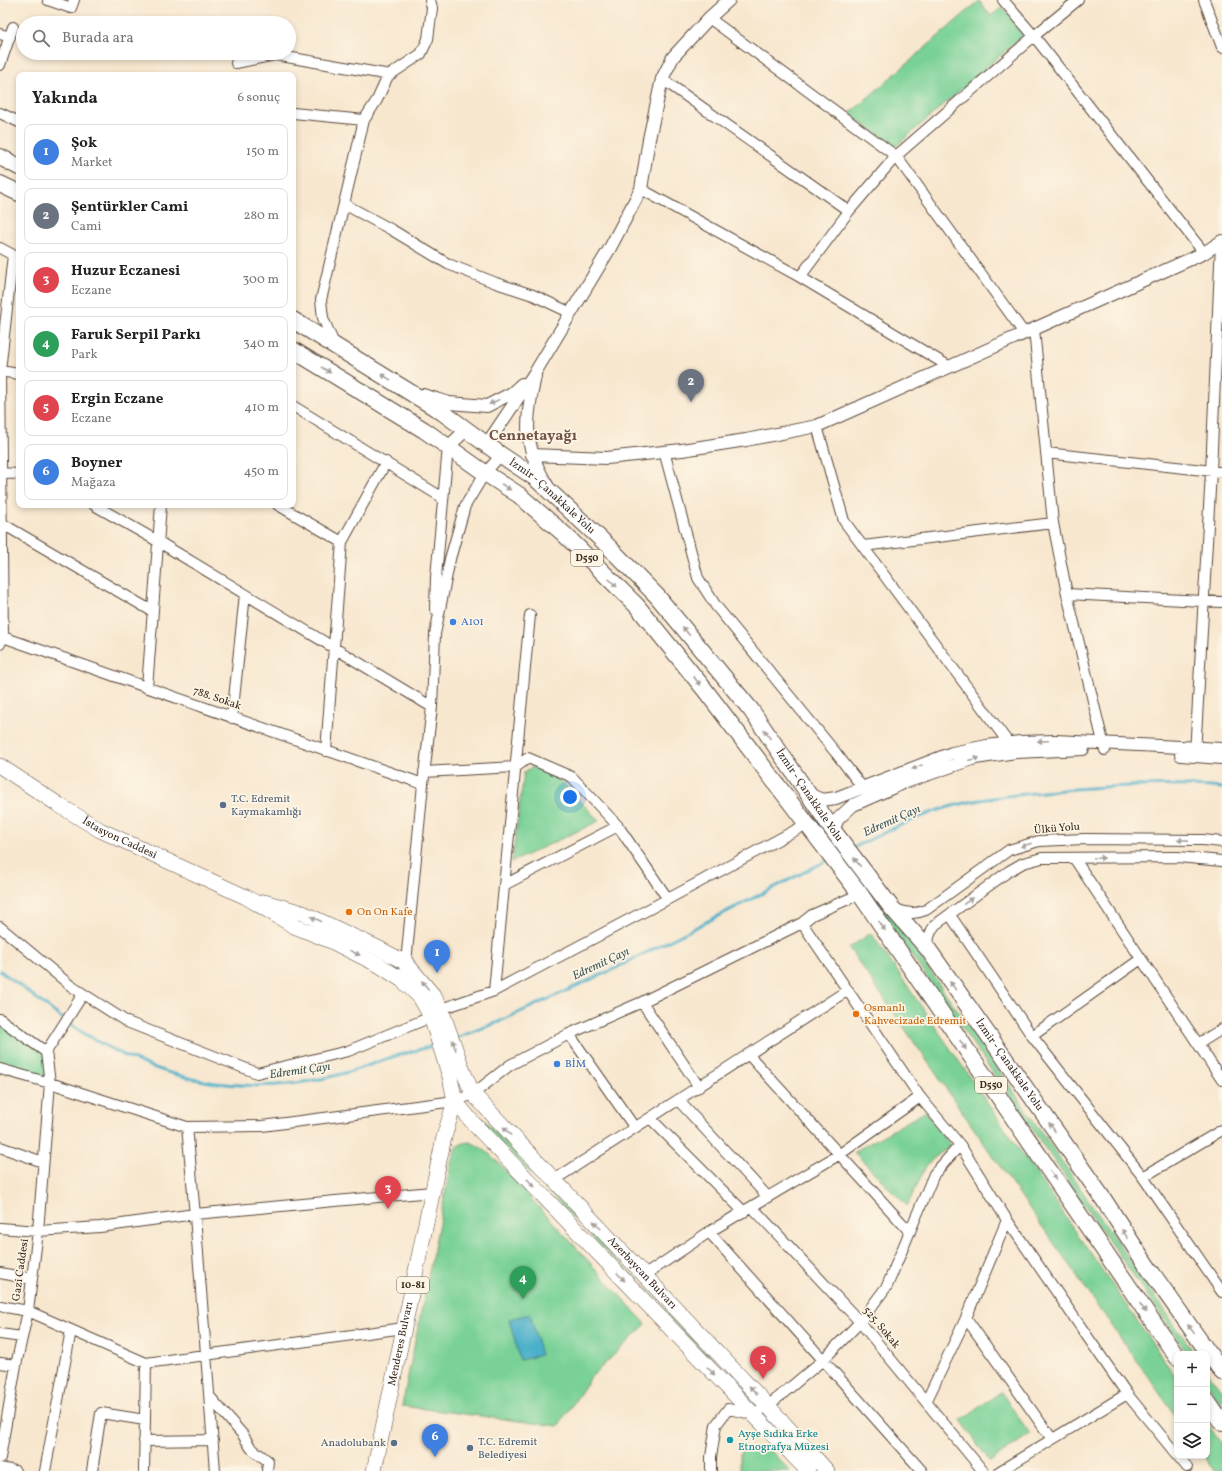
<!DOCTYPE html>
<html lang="tr">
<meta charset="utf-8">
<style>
:root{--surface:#fff;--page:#f2f2f2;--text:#222;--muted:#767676;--line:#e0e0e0;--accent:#ea580c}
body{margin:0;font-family:Vollkorn,serif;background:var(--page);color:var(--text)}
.controls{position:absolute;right:12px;bottom:12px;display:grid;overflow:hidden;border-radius:8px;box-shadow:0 2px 6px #0003}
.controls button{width:36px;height:36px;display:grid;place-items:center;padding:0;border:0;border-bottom:1px solid var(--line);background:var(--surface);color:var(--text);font:20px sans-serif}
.you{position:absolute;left:570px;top:797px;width:14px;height:14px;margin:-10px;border:3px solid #fff;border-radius:50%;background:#1a73e8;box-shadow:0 0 0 6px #1a73e833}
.badge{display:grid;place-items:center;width:26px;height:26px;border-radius:50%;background:var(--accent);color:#fff;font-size:13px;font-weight:700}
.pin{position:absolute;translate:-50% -33px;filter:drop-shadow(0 1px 2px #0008)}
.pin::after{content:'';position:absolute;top:21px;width:14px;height:12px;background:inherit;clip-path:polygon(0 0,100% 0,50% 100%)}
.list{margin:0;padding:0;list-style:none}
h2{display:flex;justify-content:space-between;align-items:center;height:52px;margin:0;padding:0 16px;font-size:17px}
h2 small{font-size:13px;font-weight:400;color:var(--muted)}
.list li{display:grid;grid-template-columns:26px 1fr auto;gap:12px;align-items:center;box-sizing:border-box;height:56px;margin:0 8px 8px;padding:0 8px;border:1px solid var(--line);border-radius:8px}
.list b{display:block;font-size:15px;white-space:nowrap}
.list p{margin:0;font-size:13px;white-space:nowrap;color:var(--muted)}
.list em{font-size:13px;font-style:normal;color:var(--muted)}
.icon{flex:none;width:22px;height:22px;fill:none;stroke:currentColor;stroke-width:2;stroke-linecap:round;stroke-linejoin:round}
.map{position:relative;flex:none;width:1222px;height:1471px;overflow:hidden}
.search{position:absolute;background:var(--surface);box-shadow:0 2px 6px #0003;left:16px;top:16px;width:280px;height:44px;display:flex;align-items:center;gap:10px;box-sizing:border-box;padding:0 14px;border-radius:22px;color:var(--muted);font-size:15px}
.panel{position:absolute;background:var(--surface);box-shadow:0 2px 6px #0003;left:16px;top:72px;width:280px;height:436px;border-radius:8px}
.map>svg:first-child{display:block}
</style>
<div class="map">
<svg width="1222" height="1471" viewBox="0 0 1222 1471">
<rect width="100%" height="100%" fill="#fcf5e5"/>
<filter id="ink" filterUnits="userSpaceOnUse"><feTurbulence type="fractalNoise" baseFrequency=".025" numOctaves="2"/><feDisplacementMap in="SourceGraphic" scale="8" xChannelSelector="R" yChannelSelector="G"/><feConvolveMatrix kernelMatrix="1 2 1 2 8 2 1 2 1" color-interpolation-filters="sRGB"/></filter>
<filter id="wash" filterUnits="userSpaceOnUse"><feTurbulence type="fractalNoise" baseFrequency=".012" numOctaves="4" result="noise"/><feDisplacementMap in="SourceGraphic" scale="16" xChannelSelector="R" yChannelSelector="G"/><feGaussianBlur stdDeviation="0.9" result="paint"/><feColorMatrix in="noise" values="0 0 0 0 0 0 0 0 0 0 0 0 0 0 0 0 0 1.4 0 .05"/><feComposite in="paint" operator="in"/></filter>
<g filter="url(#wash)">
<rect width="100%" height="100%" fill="#f8e7cf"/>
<path fill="#79d197" stroke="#5a7e5a" d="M 979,1 L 991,16 L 1002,7 L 1025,34 L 895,147 L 849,114 Z
M 532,767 L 558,778 L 599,821 L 512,862 L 524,772 Z
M 862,881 L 894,919 L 1195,1354 L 1188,1354 L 889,923 Z
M 871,933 L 1177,1379 L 1177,1418 L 1008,1178 L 849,948 Z
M 0,1019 L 46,1052 L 50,1083 L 0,1069 Z
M 926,1111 L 950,1145 L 927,1164 L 907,1206 L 854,1152 Z
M 483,1119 L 733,1380 L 736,1386 L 480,1121 Z
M 470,1142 C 491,1150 506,1172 522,1189 C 564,1233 604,1279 646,1324 L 591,1377 L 558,1426 L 402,1406 L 452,1159 C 456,1147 458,1143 470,1142 Z
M 1207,1371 L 1222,1391 L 1222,1406 L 1207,1384 Z
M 1001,1392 L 1030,1434 L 990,1462 L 961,1420 Z
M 1207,1423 L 1222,1445 L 1222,1471 L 1214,1471 L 1203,1456 L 1207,1456 Z
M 745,1449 L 769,1449 L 790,1471 L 742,1471 L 740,1470 L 740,1453 Z"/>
<path fill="#4bb0ca" stroke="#436d74" d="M 530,1314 L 541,1355 L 520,1360 L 509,1319 Z"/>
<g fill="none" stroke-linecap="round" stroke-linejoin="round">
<path stroke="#4bb0ca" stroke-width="3" d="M 853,848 C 881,834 909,820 939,810 C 973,799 1008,796 1043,792 C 1103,786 1162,783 1222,788
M 0,971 C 29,991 55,1015 85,1034 C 159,1080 240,1097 325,1078 C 339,1075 353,1071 366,1066 C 374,1064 381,1060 389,1058 C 404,1053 420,1050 435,1045
M 456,1038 L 496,1023 L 614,969 L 828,860"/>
</g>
</g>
<g filter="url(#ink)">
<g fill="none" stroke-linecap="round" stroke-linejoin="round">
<defs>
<path id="minor" d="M 48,0 L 71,8 L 74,0
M 1003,0 L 1034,36 L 1204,253
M 1204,0 L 1222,47
M 709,18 L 896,156 L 1024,333
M 0,34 L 10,37
M 236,63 L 275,55 L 390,75
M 0,65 L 13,27
M 662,79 L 849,211
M 0,113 L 19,122
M 293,113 L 364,120
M 641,189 L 800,277 L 849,211 L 896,156 L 1034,36 L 1078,0
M 344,204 L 392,230 L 448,264 L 496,283 L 533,295 L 571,313
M 0,248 L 13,255
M 800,277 L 950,367
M 1034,329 L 1053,523 L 1067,594 L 1105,750
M 334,344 L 323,318 L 321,300 L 364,120 L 377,100 L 388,76 L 421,54 L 428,39 L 432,8 L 430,0
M 0,371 L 19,374
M 293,406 L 443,498
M 817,426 L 844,521 L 1013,749
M 664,451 L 698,578 L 716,606 L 836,753 L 866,792
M 1046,453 L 1222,472
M 0,473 L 19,474
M 94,505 L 159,542 L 432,707
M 278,505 L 342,542
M 1,523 L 152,611
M 863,546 L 1053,523
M 1067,594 L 1222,602
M 435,609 L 436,577 L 448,447
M 3,637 L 423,784
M 0,644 L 3,637 L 0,371 L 13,255
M 147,688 L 161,505
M 232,718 L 245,594
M 326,751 L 342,542 L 386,462
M 1195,754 L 1211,472 L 1221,242
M 424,772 L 516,767 L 528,758 L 572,777 L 618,826
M 1074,858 L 1222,1080
M 504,885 L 618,826 L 668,899
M 894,908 C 905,913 914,915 926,910 L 1009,850 L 1039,841 L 1084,839 L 1203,840 L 1222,842
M 950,915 L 1032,1036 L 1143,1177 L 1222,1292
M 802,923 L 920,1097 L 960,1145 L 1007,1220 L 966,1318 L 926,1402
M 0,927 L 71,986 L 127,1022 L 257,1073 L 348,1051 L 431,1017
M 928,949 C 928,939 929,933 935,925 L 1009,871 L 1023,863 L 1042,858 L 1178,857 L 1222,861
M 402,980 L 406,963 L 423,784 L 432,707 L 435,634 L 450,559 L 465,506 L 485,473 L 501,455
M 494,991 L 530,615
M 642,1002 L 699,1087
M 441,1009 L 494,991 L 668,899 L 807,824
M 0,1019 L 46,1052 L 50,1083 L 38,1231 L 28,1311 L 16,1365 L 0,1458
M 569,1034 L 635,1128
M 1032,1036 L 1141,959
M 1198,1044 L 1222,1029
M 46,1052 L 83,994
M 748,1054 L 910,1232
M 0,1069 L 50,1083 L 187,1127 L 262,1126 L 455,1101 L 473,1094 L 510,1065 L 569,1034 L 642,1002 L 802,923 L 812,915 L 860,894
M 678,1100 L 768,1197
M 650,1118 L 744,1212
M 187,1127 C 198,1241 206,1356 215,1471
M 0,1147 L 43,1162
M 1143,1177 L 1222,1130
M 554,1180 L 848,990
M 752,1207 L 860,1322 L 983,1471
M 1007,1220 L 1127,1394 L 1177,1455
M 0,1228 L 38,1231 L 100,1227 L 195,1214 L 432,1192
M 709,1232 L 922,1471
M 0,1273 L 32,1279
M 645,1275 L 709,1232 L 840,1154 L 920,1097
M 0,1306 L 28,1311 L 146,1363 L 404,1328
M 966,1318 L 1052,1439
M 0,1334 L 22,1337
M 0,1363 L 16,1365
M 210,1397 L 243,1435 L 251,1448 L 268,1461 L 267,1471
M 144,1441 L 213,1440
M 1178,1456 L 1187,1467
M 0,1468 L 15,1471
M 45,1471 L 71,1330
M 92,1471 L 101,1413 L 145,1420
M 144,1471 L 146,1363
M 711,1471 L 711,1457 L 716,1425 L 728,1409 L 752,1414 L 768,1406 L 823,1360 L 860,1322 L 887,1286 L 934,1174 L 960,1145
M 1000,1471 L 1127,1394"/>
<path id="tertiary" d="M 535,376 C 526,420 522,444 547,485
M 423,395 L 449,403 L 487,406 L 512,393 L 522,384
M 487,444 L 536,371 L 610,248 L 641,189 L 649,139 L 662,79 L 673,57 L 709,18 L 729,0
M 448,447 L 467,429
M 532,455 L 607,458 L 682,450 L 746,440 L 817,426 L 1204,253 L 1222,241
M 1181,755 L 1222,758
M 809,794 L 822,800 L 836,798 L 952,753 L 987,746 L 1020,742 L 1055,741 L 1222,749
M 835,833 L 835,826 L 838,819 L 853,805 L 903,783 L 975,758 L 1016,752 L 1083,749"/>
<g id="primary">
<path id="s1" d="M 0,766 L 59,805 L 100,830 L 246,897 L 294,926 L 331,941 L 379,965 L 402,980 L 420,997 L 431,1017 L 450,1077 L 455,1101 L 473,1123 L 808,1471"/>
<path id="s2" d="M 264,902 L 303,913 L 380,949 L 406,963 L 433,995 L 441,1009 L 463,1071 L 473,1094 L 768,1406 L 827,1471"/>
<path id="s3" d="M 374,1471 L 444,1137 L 455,1101"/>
</g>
<g id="trunk">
<path d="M 0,157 L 19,167"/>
<path d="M 0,184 L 19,193"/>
<path id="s4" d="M 293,320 L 442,412 L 501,455 L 534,477 L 604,542 L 657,596 L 751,710 L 835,833 L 891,907 L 928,949 L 1104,1200 L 1147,1266 L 1222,1372"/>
<path d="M 293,350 L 424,430 L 485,473 L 519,495 L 564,534 L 637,606 L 705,690 L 860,894 L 1177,1357"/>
<path d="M 1207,1401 L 1222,1423"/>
</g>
</defs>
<use href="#minor" stroke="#574639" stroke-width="12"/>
<use href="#tertiary" stroke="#574639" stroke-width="14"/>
<use href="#primary" stroke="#574639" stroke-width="16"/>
<use href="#trunk" stroke="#574639" stroke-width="18"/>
<use href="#minor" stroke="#fff" stroke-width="10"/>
<use href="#tertiary" stroke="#fff" stroke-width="12"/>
<use href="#primary" stroke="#fff" stroke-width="15"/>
<use href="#trunk" stroke="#fff" stroke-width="16"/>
</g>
<defs><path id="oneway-solid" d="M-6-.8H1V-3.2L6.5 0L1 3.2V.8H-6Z"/></defs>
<g fill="#a79f9a">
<use href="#oneway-solid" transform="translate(326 370) rotate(31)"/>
<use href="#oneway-solid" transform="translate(386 377) rotate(-148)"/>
<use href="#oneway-solid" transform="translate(494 402) rotate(154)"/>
<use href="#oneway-solid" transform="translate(506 487) rotate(33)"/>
<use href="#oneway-solid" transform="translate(613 583) rotate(45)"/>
<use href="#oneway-solid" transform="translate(686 631) rotate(-129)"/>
<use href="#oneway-solid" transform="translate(697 681) rotate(51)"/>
<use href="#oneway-solid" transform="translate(767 734) rotate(-124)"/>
<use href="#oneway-solid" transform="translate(1043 741) rotate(177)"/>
<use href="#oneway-solid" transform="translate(974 759) rotate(-14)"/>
<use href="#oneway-solid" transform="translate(917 767) rotate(158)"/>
<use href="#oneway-solid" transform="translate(1183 840) rotate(-179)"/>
<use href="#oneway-solid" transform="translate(1026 845) rotate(163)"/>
<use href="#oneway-solid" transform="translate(1099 858)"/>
<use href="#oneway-solid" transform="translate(857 862) rotate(-128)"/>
<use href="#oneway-solid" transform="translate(968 901) rotate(-36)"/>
<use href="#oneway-solid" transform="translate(316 919) rotate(-155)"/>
<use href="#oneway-solid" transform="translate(882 926) rotate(56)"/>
<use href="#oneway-solid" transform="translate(355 953) rotate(26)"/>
<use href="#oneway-solid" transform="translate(425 985) rotate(-129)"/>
<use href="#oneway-solid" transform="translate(953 986) rotate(-125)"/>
<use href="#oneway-solid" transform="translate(454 1045) rotate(-109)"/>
<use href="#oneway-solid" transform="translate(963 1045) rotate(56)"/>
<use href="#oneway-solid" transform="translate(1052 1127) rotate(-125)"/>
<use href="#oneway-solid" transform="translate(507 1131) rotate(-133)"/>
<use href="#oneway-solid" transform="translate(1053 1175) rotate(56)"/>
<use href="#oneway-solid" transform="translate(531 1183) rotate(46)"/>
<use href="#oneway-solid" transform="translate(597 1225) rotate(-134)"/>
<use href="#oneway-solid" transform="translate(1125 1234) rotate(-123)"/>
<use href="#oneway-solid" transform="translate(621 1277) rotate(46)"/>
<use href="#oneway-solid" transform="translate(1143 1308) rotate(56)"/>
<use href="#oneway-solid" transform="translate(1191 1329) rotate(-126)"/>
<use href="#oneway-solid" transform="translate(711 1371) rotate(46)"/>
<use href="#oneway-solid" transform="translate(753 1390) rotate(-133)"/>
</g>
</g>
<g fill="#3f7fe0" stroke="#fcf5e5" stroke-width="1.5">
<circle cx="453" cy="622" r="4"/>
<circle cx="557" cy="1064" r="4"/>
</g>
<g fill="#5c6f8a" stroke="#fcf5e5" stroke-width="1.5">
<circle cx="223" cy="805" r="4"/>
<circle cx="394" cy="1443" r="4"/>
<circle cx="470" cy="1448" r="4"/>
</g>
<g fill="#e8710a" stroke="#fcf5e5" stroke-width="1.5">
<circle cx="349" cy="912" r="4"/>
<circle cx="856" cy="1014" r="4"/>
</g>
<circle fill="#0f9aa8" stroke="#fcf5e5" stroke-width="1.5" cx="730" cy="1440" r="4"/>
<g text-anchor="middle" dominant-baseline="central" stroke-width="3.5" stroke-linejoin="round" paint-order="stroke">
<g fill="#fcf5e5" stroke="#75675a" stroke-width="1">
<rect x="571" y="550" width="32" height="16" rx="3"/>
<rect x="975" y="1077" width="32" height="16" rx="3"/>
<rect x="397" y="1277" width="32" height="16" rx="3"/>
</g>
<g font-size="10" font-weight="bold" fill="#3b2a1e">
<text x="587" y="558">D550</text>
<text x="991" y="1085">D550</text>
<text x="413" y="1285">10-81</text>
</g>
<g font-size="11" fill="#3b2a1e" stroke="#fcf5e5">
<text stroke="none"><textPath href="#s4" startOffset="314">İzmir - Çanakkale Yolu</textPath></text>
<text transform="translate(217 699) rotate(19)">788. Sokak</text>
<text stroke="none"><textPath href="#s4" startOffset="710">İzmir - Çanakkale Yolu</textPath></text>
<text transform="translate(1057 829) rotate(-5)">Ülkü Yolu</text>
<text stroke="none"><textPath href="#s1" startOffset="140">İstasyon Caddesi</textPath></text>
<text stroke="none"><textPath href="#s4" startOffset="1046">İzmir - Çanakkale Yolu</textPath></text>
<text transform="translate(21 1270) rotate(-82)">Gazi Caddesi</text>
<text stroke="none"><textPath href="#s2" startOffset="550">Azerbaycan Bulvarı</textPath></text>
<text transform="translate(881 1328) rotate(50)">525. Sokak</text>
<text stroke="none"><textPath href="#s3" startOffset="130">Menderes Bulvarı</textPath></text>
</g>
<g font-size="11" fill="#366cbe" stroke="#fcf5e5" text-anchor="start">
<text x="461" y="622">A101</text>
<text x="565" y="1064">BİM</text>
</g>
<g font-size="11" fill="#4e5e75" stroke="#fcf5e5" text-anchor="start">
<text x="231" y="799">T.C. Edremit<tspan x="231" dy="13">Kaymakamlığı</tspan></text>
<text x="478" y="1442">T.C. Edremit<tspan x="478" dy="13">Belediyesi</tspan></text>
<text x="386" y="1443" text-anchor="end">Anadolubank</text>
</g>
<g font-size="11" fill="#c56008" stroke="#fcf5e5" text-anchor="start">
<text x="357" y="912">On On Kafe</text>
<text x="864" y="1008">Osmanlı<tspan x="864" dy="13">Kahvecizade Edremit</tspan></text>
</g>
<g font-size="11" fill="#0d838f" stroke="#fcf5e5" text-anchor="start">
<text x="738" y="1434">Ayşe Sıdıka Erke<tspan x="738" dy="13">Etnografya Müzesi</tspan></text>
</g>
<g font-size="12" font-style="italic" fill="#41595a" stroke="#fcf5e5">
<text transform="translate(892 821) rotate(-24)">Edremit Çayı</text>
<text transform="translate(601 964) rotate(-25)">Edremit Çayı</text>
<text transform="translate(300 1071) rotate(-8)">Edremit Çayı</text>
</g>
<g font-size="15" font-weight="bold" fill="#745349" stroke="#fcf5e5">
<text x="533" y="436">Cennetayağı</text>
</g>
</g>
</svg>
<div class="controls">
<button>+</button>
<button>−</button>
<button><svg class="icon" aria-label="layers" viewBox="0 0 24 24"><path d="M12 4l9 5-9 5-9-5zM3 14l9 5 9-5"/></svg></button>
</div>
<div class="you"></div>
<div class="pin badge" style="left:437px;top:973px;background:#3f7fe0">1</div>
<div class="pin badge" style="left:691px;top:402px;background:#6b7280">2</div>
<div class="pin badge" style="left:388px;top:1209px;background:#e0444e">3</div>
<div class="pin badge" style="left:523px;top:1299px;background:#2e9e5b">4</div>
<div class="pin badge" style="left:763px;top:1379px;background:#e0444e">5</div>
<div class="pin badge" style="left:435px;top:1457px;background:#3f7fe0">6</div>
<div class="search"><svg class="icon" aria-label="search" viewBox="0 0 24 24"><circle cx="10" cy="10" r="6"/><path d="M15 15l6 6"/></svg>Burada ara</div>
<section class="panel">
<h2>Yakında<small>6 sonuç</small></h2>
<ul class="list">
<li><span class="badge" style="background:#3f7fe0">1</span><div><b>Şok</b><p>Market</p></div><em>150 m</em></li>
<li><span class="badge" style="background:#6b7280">2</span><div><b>Şentürkler Cami</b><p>Cami</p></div><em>280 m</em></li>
<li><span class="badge" style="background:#e0444e">3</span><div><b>Huzur Eczanesi</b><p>Eczane</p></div><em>300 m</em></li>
<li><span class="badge" style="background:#2e9e5b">4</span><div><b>Faruk Serpil Parkı</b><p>Park</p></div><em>340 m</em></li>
<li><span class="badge" style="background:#e0444e">5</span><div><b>Ergin Eczane</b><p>Eczane</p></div><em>410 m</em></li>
<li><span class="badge" style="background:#3f7fe0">6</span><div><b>Boyner</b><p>Mağaza</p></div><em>450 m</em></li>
</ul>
</section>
</div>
